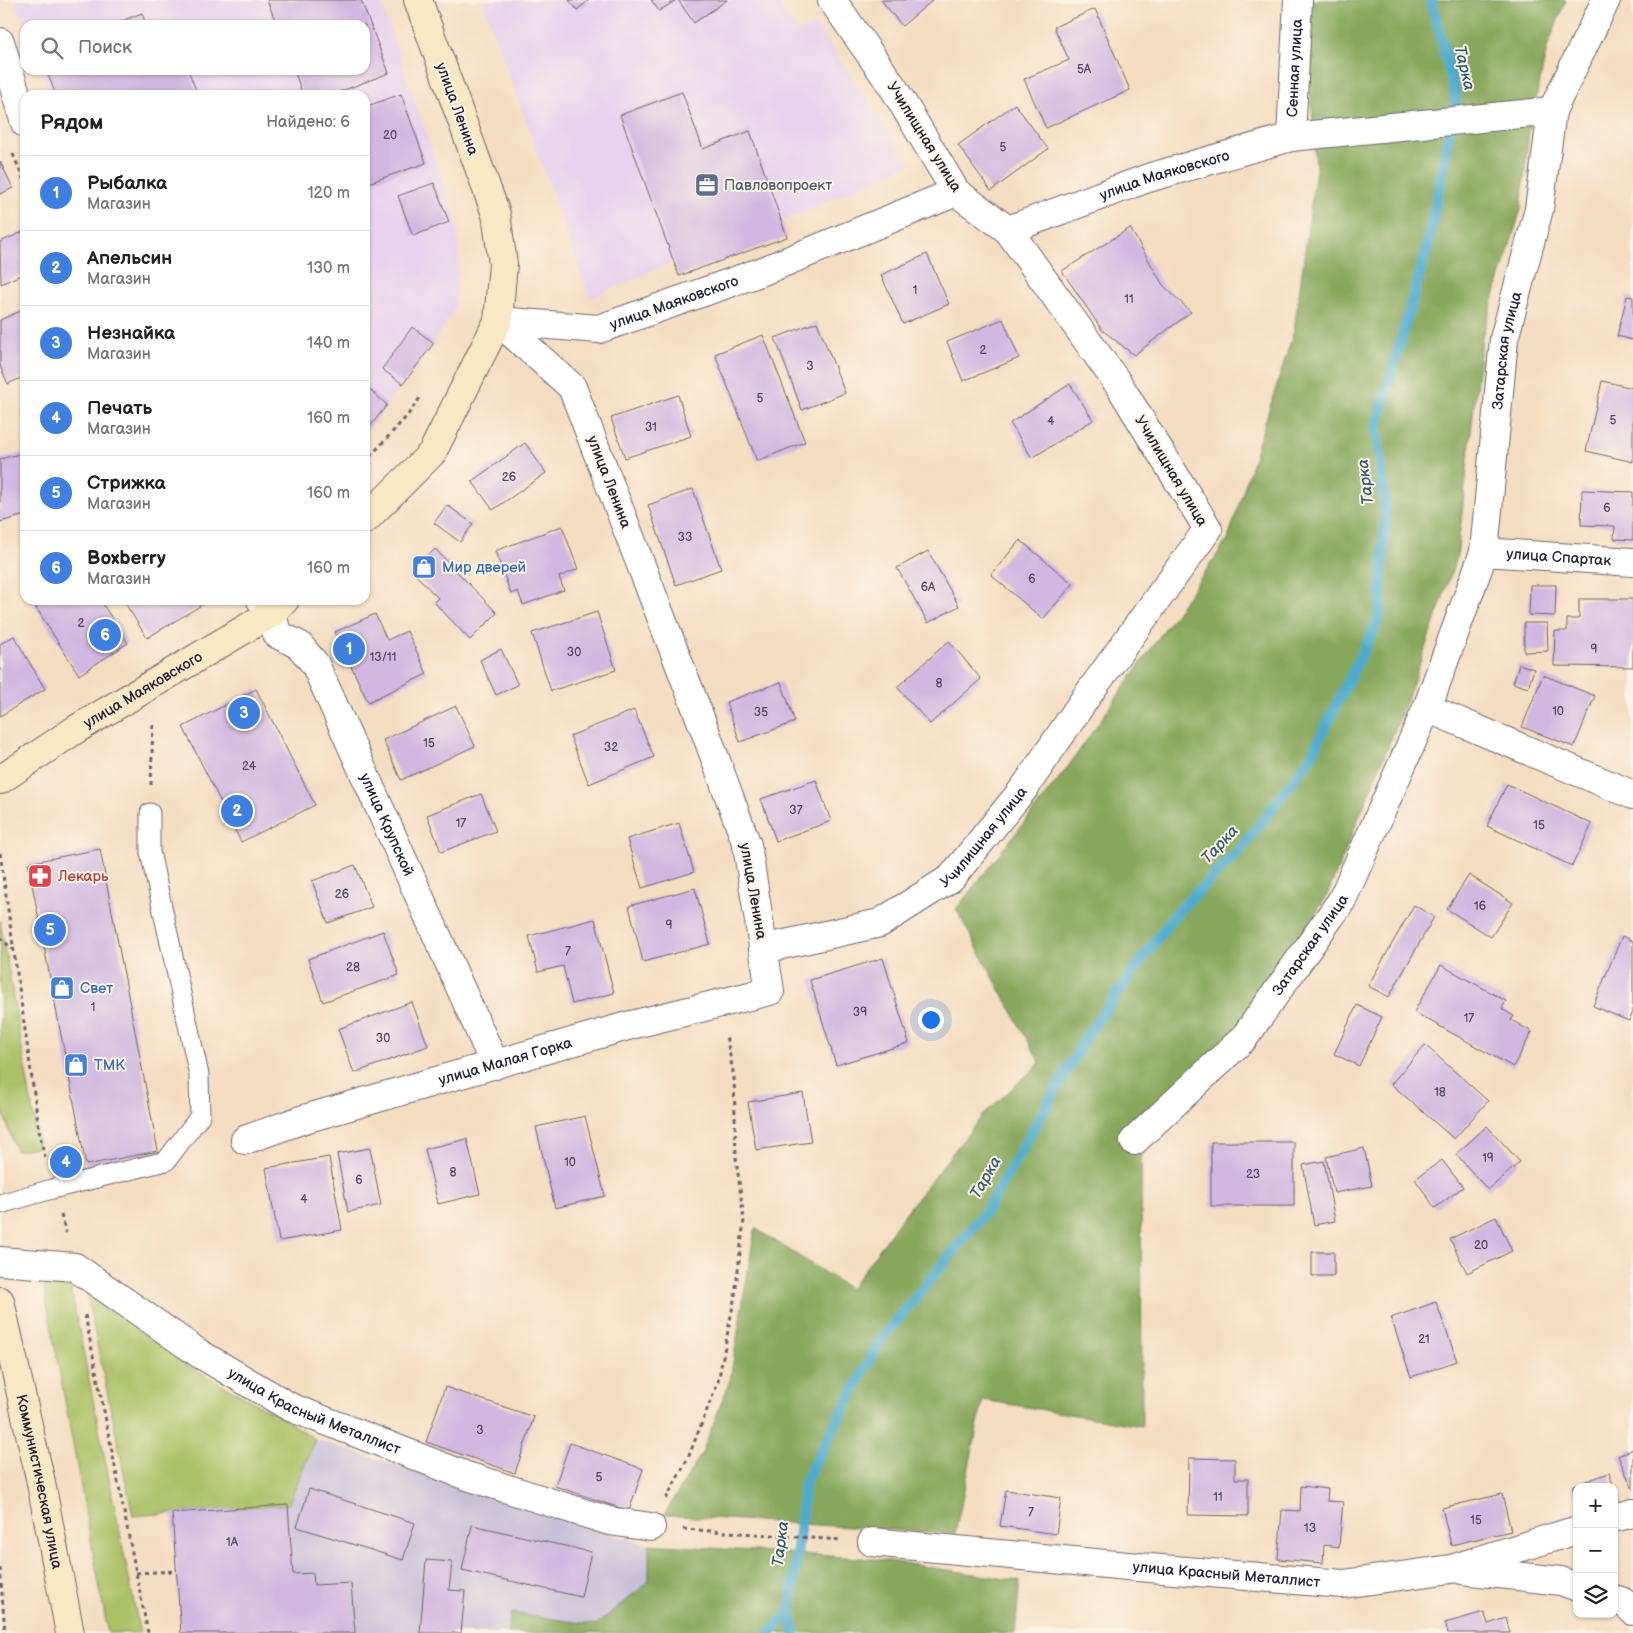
<!DOCTYPE html>
<html lang="ru">
<meta charset="utf-8">
<style>
:root{--surface:#fff;--page:#f6f6f6;--text:#202124;--muted:#757577;--line:#e0e0e0;--accent:#db2777}
body{margin:0;font-family:"Balsamiq Sans",sans-serif;background:var(--page);color:var(--text)}
.controls{position:absolute;right:15px;bottom:15px;display:grid;overflow:hidden;border-radius:10px;box-shadow:0 1px 4px #0004}
.controls button{width:45px;height:45px;display:grid;place-items:center;padding:0;border:0;border-bottom:1px solid var(--line);background:var(--surface);color:var(--text);font:25px sans-serif}
.you{position:absolute;left:930px;top:1019px;width:18px;height:18px;margin:-12px;border:4px solid #fff;border-radius:50%;background:#1a73e8;box-shadow:0 0 0 8px #1a73e833}
.badge{display:grid;place-items:center;width:32px;height:32px;border-radius:50%;background:var(--accent);color:#fff;font-size:16px;font-weight:700}
.pin{position:absolute;translate:-50% -50%;border:2px solid #fff;box-shadow:0 1px 5px #0006}
.list{margin:0;padding:0;list-style:none}
h2{display:flex;justify-content:space-between;align-items:center;height:65px;margin:0;padding:0 20px;font-size:21px}
h2 small{font-size:16px;font-weight:400;color:var(--muted)}
.list li{display:grid;grid-template-columns:32px 1fr auto;gap:15px;align-items:center;box-sizing:border-box;height:75px;padding:0 20px;border-top:1px solid var(--line)}
.list b{display:block;font-size:19px;white-space:nowrap}
.list p{margin:0;font-size:16px;white-space:nowrap;color:var(--muted)}
.list em{font-size:16px;font-style:normal;color:var(--muted)}
.icon{flex:none;width:28px;height:28px;fill:none;stroke:currentColor;stroke-width:2;stroke-linecap:round;stroke-linejoin:round}
.map{position:relative;flex:none;width:1633px;height:1633px;overflow:hidden}
.search{position:absolute;background:var(--surface);box-shadow:0 1px 4px #0004;left:20px;top:20px;width:350px;height:55px;display:flex;align-items:center;gap:12px;box-sizing:border-box;padding:0 18px;border-radius:15px;color:var(--muted);font-size:19px}
.panel{position:absolute;background:var(--surface);box-shadow:0 1px 4px #0004;left:20px;top:90px;width:350px;height:515px;border-radius:15px}
.map>svg:first-child{display:block}
</style>
<div class="map">
<svg width="1633" height="1633" viewBox="0 0 1633 1633">
<rect width="100%" height="100%" fill="#fcf5e5"/>
<filter id="ink" filterUnits="userSpaceOnUse"><feTurbulence type="fractalNoise" baseFrequency=".02" numOctaves="2"/><feDisplacementMap in="SourceGraphic" scale="10" xChannelSelector="R" yChannelSelector="G"/><feConvolveMatrix kernelMatrix="1 2 1 2 8 2 1 2 1" color-interpolation-filters="sRGB"/></filter>
<filter id="wash" filterUnits="userSpaceOnUse"><feTurbulence type="fractalNoise" baseFrequency=".0096" numOctaves="4" result="noise"/><feDisplacementMap in="SourceGraphic" scale="20" xChannelSelector="R" yChannelSelector="G"/><feGaussianBlur stdDeviation="1.12" result="paint"/><feColorMatrix in="noise" values="0 0 0 0 0 0 0 0 0 0 0 0 0 0 0 0 0 1.4 0 .05"/><feComposite in="paint" operator="in"/></filter>
<g filter="url(#wash)">
<rect width="100%" height="100%" fill="#f5ddc1"/>
<path fill="#e7d2ef" d="M 15,0 L 380,0 L 458,225 L 459,267 L 455,308 L 434,343 L 365,433 L 365,95 L 51,95 L 41,70 L 365,70 L 365,25 L 25,25 L 25,27 Z
M 482,0 L 776,0 L 798,32 L 816,24 L 910,164 L 782,221 L 787,237 L 679,276 L 673,262 L 590,298 Z"/>
<path fill="#c8bfd8" d="M 315,1439 L 592,1529 L 649,1544 L 649,1581 L 596,1625 L 511,1613 L 507,1633 L 318,1633 L 313,1573 L 293,1574 L 288,1505 Z"/>
<path fill="#aac166" stroke="#667250" d="M 0,921 L 39,1147 L 16,1151 L 0,1103 Z
M 69,1280 L 140,1633 L 108,1633 L 44,1288 Z
M 85,1286 L 190,1367 L 279,1416 L 315,1439 L 288,1505 L 133,1516 Z"/>
<path fill="#87a75b" stroke="#54644b" d="M 1305,0 L 1566,0 L 1547,48 L 1529,132 L 1521,209 L 1482,336 L 1457,557 L 1407,700 L 1326,898 L 1242,1025 L 1141,1121 L 1142,1426 L 983,1400 L 955,1534 L 664,1515 L 702,1453 L 730,1380 L 755,1228 L 850,1289 L 910,1207 L 982,1116 L 1040,1063 L 956,909 L 1067,768 L 1228,539 L 1294,331 L 1316,169 Z
M 649,1544 L 876,1559 L 1020,1581 L 1015,1633 L 507,1633 L 511,1613 L 596,1625 L 649,1581 Z"/>
<g fill="none" stroke-linecap="round" stroke-linejoin="round">
<path stroke="#4faccd" stroke-width="11" d="M 769,1633 L 790,1613
M 795,1633 L 790,1613 L 805,1481 L 880,1341 L 987,1210 L 1086,1037 L 1175,914 L 1241,849 L 1310,758 L 1379,619 L 1386,513 L 1376,428 L 1427,248 L 1456,97 L 1431,0"/>
</g>
<g id="blocks">
<path fill="#d2b8e1" d="M 267,0 L 361,0 L 389,73 L 331,95 L 303,95 L 294,70 L 365,70 L 365,25 L 277,25 Z
M 569,0 L 589,0 L 577,10 Z
M 651,0 L 676,0 L 659,11 Z
M 678,0 L 727,0 L 694,23 Z
M 881,0 L 933,0 L 902,26 Z
M 1095,9 L 1130,90 L 1046,128 L 1024,79 L 1069,60 L 1054,27 Z
M 142,13 L 146,25 L 112,25 Z
M 46,70 L 188,70 L 198,95 L 56,95 Z
M 682,92 L 703,149 L 750,131 L 787,237 L 679,276 L 620,115 Z
M 401,94 L 426,163 L 365,184 L 365,107 Z
M 1015,104 L 1048,149 L 991,191 L 958,145 Z
M 0,161 L 13,188 L 0,194 Z
M 434,183 L 449,222 L 413,236 L 398,196 Z
M 1130,228 L 1163,285 L 1191,312 L 1134,355 L 1102,330 L 1062,271 Z
M 25,231 L 25,273 L 1,284 L 0,242 Z
M 927,254 L 949,304 L 903,324 L 881,275 Z
M 1627,296 L 1633,297 L 1633,340 L 1617,336 Z
M 25,309 L 25,376 L 8,384 L 0,366 L 0,320 Z
M 1003,319 L 1019,358 L 963,381 L 947,342 Z
M 817,322 L 845,393 L 802,410 L 775,338 Z
M 412,327 L 434,343 L 403,384 L 382,369 Z
M 763,335 L 805,442 L 757,461 L 715,354 Z
M 1602,381 L 1633,388 L 1633,462 L 1586,451 Z
M 1070,384 L 1093,420 L 1032,458 L 1010,423 Z
M 365,385 L 387,405 L 365,433 Z
M 678,395 L 691,436 L 625,458 L 611,418 Z
M 525,443 L 546,473 L 493,510 L 472,481 Z
M 23,453 L 25,461 L 25,515 L 0,522 L 0,459 Z
M 693,489 L 721,569 L 676,585 L 648,505 Z
M 1582,490 L 1633,492 L 1633,540 L 1614,539 L 1615,526 L 1581,525 Z
M 447,505 L 473,524 L 460,542 L 434,523 Z
M 562,526 L 578,569 L 559,577 L 564,590 L 523,605 L 518,591 L 511,594 L 495,551 Z
M 1020,540 L 1073,584 L 1043,619 L 991,575 Z
M 435,549 L 497,613 L 470,640 L 434,602 L 438,598 L 412,571 Z
M 928,551 L 959,606 L 928,623 L 897,568 Z
M 1530,585 L 1556,585 L 1555,616 L 1529,615 Z
M 1579,599 L 1633,599 L 1633,667 L 1554,666 L 1555,631 L 1567,631 L 1567,619 L 1579,619 Z
M 38,600 L 100,600 L 128,643 L 79,675 L 33,603 Z
M 123,600 L 210,600 L 147,638 Z
M 597,612 L 616,670 L 551,691 L 532,633 Z
M 375,614 L 387,640 L 407,631 L 427,674 L 368,702 L 335,632 Z
M 1524,623 L 1547,623 L 1548,651 L 1524,652 Z
M 14,636 L 45,689 L 0,716 L 0,644 Z
M 949,641 L 981,679 L 930,724 L 897,687 Z
M 501,649 L 518,685 L 496,695 L 480,660 Z
M 1519,664 L 1534,669 L 1528,688 L 1513,683 Z
M 1543,675 L 1595,696 L 1574,747 L 1522,727 Z
M 781,682 L 795,722 L 740,742 L 726,702 Z
M 256,689 L 315,805 L 241,842 L 183,727 Z
M 456,706 L 475,746 L 401,780 L 383,740 Z
M 634,710 L 654,757 L 589,784 L 570,736 Z
M 816,780 L 831,821 L 776,841 L 761,799 Z
M 1507,784 L 1592,824 L 1572,866 L 1487,826 Z
M 481,794 L 496,831 L 441,852 L 427,815 Z
M 679,823 L 694,872 L 642,888 L 627,839 Z
M 100,849 L 158,1151 L 86,1165 L 28,863 Z
M 355,865 L 372,907 L 328,923 L 312,881 Z
M 1469,875 L 1513,903 L 1491,937 L 1447,909 Z
M 695,888 L 710,944 L 643,962 L 629,906 Z
M 1414,905 L 1434,917 L 1389,997 L 1368,986 Z
M 595,919 L 614,993 L 572,1004 L 563,966 L 538,972 L 529,936 Z
M 383,931 L 399,975 L 323,1002 L 308,959 Z
M 1622,936 L 1633,941 L 1633,1012 L 1629,1021 L 1593,1006 Z
M 883,958 L 909,1043 L 836,1065 L 810,980 Z
M 1441,965 L 1506,1001 L 1502,1009 L 1514,1016 L 1511,1020 L 1532,1032 L 1513,1067 L 1414,1012 Z
M 412,1002 L 428,1046 L 354,1073 L 338,1029 Z
M 1357,1005 L 1382,1017 L 1359,1066 L 1334,1054 Z
M 1425,1045 L 1488,1101 L 1454,1139 L 1391,1084 Z
M 803,1093 L 811,1142 L 756,1150 L 748,1102 Z
M 585,1116 L 605,1196 L 555,1208 L 536,1127 Z
M 1487,1126 L 1520,1162 L 1488,1190 L 1456,1154 Z
M 467,1139 L 480,1194 L 438,1204 L 425,1149 Z
M 1211,1142 L 1294,1142 L 1294,1206 L 1211,1206 Z
M 370,1148 L 381,1205 L 348,1212 L 337,1154 Z
M 1364,1148 L 1372,1186 L 1334,1193 L 1326,1157 Z
M 329,1157 L 342,1230 L 279,1241 L 266,1168 Z
M 1442,1160 L 1463,1187 L 1435,1208 L 1415,1179 Z
M 1324,1161 L 1335,1221 L 1314,1225 L 1303,1165 Z
M 1496,1217 L 1512,1251 L 1467,1273 L 1450,1239 Z
M 1312,1252 L 1334,1252 L 1334,1276 L 1312,1276 Z
M 1436,1302 L 1457,1361 L 1411,1377 L 1391,1318 Z
M 445,1387 L 534,1417 L 515,1473 L 426,1442 Z
M 570,1443 L 643,1469 L 629,1511 L 555,1486 Z
M 1633,1449 L 1633,1490 L 1618,1456 Z
M 1189,1458 L 1235,1459 L 1235,1479 L 1248,1479 L 1248,1516 L 1188,1515 Z
M 1609,1473 L 1614,1487 L 1577,1487 L 1576,1498 L 1572,1486 Z
M 1301,1486 L 1328,1489 L 1327,1501 L 1343,1502 L 1339,1547 L 1324,1545 L 1323,1563 L 1278,1559 L 1282,1510 L 1300,1511 Z
M 1614,1487 L 1619,1500 L 1614,1501 Z
M 309,1489 L 415,1523 L 403,1560 L 297,1527 Z
M 1006,1490 L 1061,1498 L 1056,1534 L 1000,1526 Z
M 1502,1494 L 1511,1531 L 1451,1545 L 1442,1508 Z
M 288,1505 L 293,1574 L 313,1573 L 314,1585 L 351,1583 L 355,1633 L 181,1633 L 172,1513 Z
M 472,1525 L 591,1552 L 581,1597 L 462,1570 Z
M 426,1560 L 452,1562 L 449,1590 L 465,1591 L 461,1633 L 420,1633 Z
M 1484,1612 L 1488,1624 L 1506,1618 L 1510,1633 L 1448,1633 L 1445,1623 Z"/>
</g>
</g>
<g filter="url(#ink)">
<use href="#blocks" fill-opacity="0" stroke="#6c636a" stroke-width="1"/>
<g fill="none" stroke-linecap="round" stroke-linejoin="round">
<defs>
<path id="lane" d="M 0,1204 L 52,1189 L 166,1161 L 200,1116 L 199,1075 L 150,852 L 150,813"/>
<g id="street">
<path d="M 0,42 L 25,123"/>
<path id="s1" d="M 1291,137 L 1298,0"/>
<path id="s2" d="M 1008,230 L 1148,178 L 1291,137 L 1552,111"/>
<path id="s3" d="M 498,321 L 599,329 L 763,271 L 956,192"/>
<path id="s4" d="M 1484,552 L 1633,562"/>
<path id="s5" d="M 261,600 L 272,613 L 277,634 L 299,645 L 315,664 L 495,1065"/>
<path d="M 1427,708 L 1633,795"/>
<path id="s6" d="M 763,949 L 880,923 L 951,878 L 1025,787 L 1089,693 L 1208,529 L 1119,385 L 1008,230 L 956,192 L 893,87 L 832,0"/>
<path id="s7" d="M 245,1140 L 301,1120 L 631,1025 L 770,991 L 747,845 L 704,728 L 572,387 L 498,321"/>
<path id="s8" d="M 1134,1141 L 1244,1038 L 1342,900 L 1427,708 L 1484,552 L 1504,339 L 1539,209 L 1552,111 L 1606,0"/>
<path id="s9" d="M 0,1261 L 75,1267 L 200,1354 L 290,1407 L 464,1475 L 609,1521 L 651,1527"/>
<path d="M 1614,1518 L 1633,1513"/>
<path id="s10" d="M 872,1542 L 1138,1567 L 1343,1584 L 1451,1569 L 1577,1530"/>
<path d="M 1462,1570 L 1561,1581 L 1577,1587"/>
<path d="M 1614,1599 L 1622,1601 L 1633,1611"/>
</g>
<g id="secondary">
<path d="M 365,520 L 432,453 L 498,321 L 503,264 L 496,214 L 418,0"/>
<path id="s11" d="M 0,780 L 75,730 L 272,613 L 285,600"/>
<path id="s12" d="M 0,1301 L 40,1478 L 70,1633"/>
</g>
</defs>
<use href="#lane" stroke="#6c636a" stroke-width="21"/>
<use href="#street" stroke="#6c636a" stroke-width="30"/>
<use href="#secondary" stroke="#6c636a" stroke-width="30"/>
<path stroke="#6c636a" stroke-width="3" stroke-dasharray="4 4" stroke-linecap="butt" d="M 13,154 L 25,183
M 365,462 L 407,416 L 420,398
M 151,785 L 153,722
M 0,853 L 40,1136 L 46,1161
M 0,937 L 12,949
M 61,1215 L 66,1233
M 85,1315 L 148,1633
M 666,1499 L 688,1458 L 718,1382 L 735,1295 L 744,1220 L 736,1158 L 734,1077 L 726,1035
M 683,1529 L 841,1540
M 0,1568 L 5,1633
M 136,1573 L 177,1571"/>
<use href="#lane" stroke="#fff" stroke-width="19"/>
<use href="#street" stroke="#fff" stroke-width="28"/>
<use href="#secondary" stroke="#f8e8c3" stroke-width="28"/>
</g>
</g>
<defs>
<symbol id="office-square" viewBox="-11 -11 22 22"><rect x="-9" y="-9" width="18" height="18" rx="4" fill="#5c6f8a" stroke="#fcf5e5"/><path d="M-6-3h4V-5.5h4V-3h4V5H-6ZM-1-4.5V-3h2v-1.5ZM-6 0V1H6V0Z" fill="#fff"/></symbol>
<symbol id="shop-square" viewBox="-11 -11 22 22"><rect x="-9" y="-9" width="18" height="18" rx="4" fill="#3f7fe0" stroke="#fcf5e5"/><path d="M-5-2.5h2.3a2.7 3.5 0 0 1 5.4 0H5L5.5 6h-11ZM-1.5-2.5h3a1.5 2.3 0 0 0-3 0Z" fill="#fff"/></symbol>
<symbol id="pharmacy-square" viewBox="-11 -11 22 22"><rect x="-9" y="-9" width="18" height="18" rx="4" fill="#e0444e" stroke="#fcf5e5"/><path d="M-2-6h4v4h4v4h-4v4h-4v-4h-4v-4h4Z" fill="#fff"/></symbol>
</defs>
<g fill-rule="evenodd">
<use href="#office-square" x="693" y="171" width="28" height="28"/>
<use href="#shop-square" x="410" y="553" width="28" height="28"/>
<use href="#pharmacy-square" x="26" y="862" width="28" height="28"/>
<use href="#shop-square" x="48" y="974" width="28" height="28"/>
<use href="#shop-square" x="62" y="1051" width="28" height="28"/>
</g>
<g text-anchor="middle" dominant-baseline="central" stroke-width="4" stroke-linejoin="round" paint-order="stroke">
<g font-size="12" fill="#4e4864">
<text x="1084" y="69">5А</text>
<text x="390" y="135">20</text>
<text x="1003" y="147">5</text>
<text x="915" y="290">1</text>
<text x="1129" y="299">11</text>
<text x="983" y="350">2</text>
<text x="810" y="366">3</text>
<text x="760" y="398">5</text>
<text x="1613" y="420">5</text>
<text x="1051" y="421">4</text>
<text x="651" y="427">31</text>
<text x="509" y="477">26</text>
<text x="1607" y="508">6</text>
<text x="685" y="537">33</text>
<text x="1032" y="579">6</text>
<text x="928" y="587">6А</text>
<text x="81" y="623">2</text>
<text x="1594" y="649">9</text>
<text x="574" y="652">30</text>
<text x="383" y="657">13/11</text>
<text x="939" y="683">8</text>
<text x="1558" y="711">10</text>
<text x="761" y="712">35</text>
<text x="429" y="743">15</text>
<text x="611" y="747">32</text>
<text x="249" y="766">24</text>
<text x="796" y="810">37</text>
<text x="461" y="823">17</text>
<text x="1539" y="825">15</text>
<text x="342" y="894">26</text>
<text x="1480" y="906">16</text>
<text x="669" y="925">9</text>
<text x="568" y="951">7</text>
<text x="353" y="967">28</text>
<text x="93" y="1007">1</text>
<text x="860" y="1012">39</text>
<text x="1469" y="1018">17</text>
<text x="383" y="1038">30</text>
<text x="1440" y="1092">18</text>
<text x="1488" y="1158">19</text>
<text x="570" y="1162">10</text>
<text x="453" y="1172">8</text>
<text x="1253" y="1174">23</text>
<text x="359" y="1180">6</text>
<text x="304" y="1199">4</text>
<text x="1481" y="1245">20</text>
<text x="1424" y="1339">21</text>
<text x="480" y="1430">3</text>
<text x="599" y="1477">5</text>
<text x="1218" y="1497">11</text>
<text x="1031" y="1512">7</text>
<text x="1476" y="1520">15</text>
<text x="1310" y="1528">13</text>
<text x="232" y="1542">1А</text>
</g>
<g font-size="15" fill="#22223b" stroke="#fcf5e5">
<text stroke="none"><textPath href="#s1" startOffset="69">Сенная улица</textPath></text>
<text transform="translate(457 109) rotate(70)">улица Ленина</text>
<text transform="translate(924 137) rotate(58)">Училищная улица</text>
<text stroke="none"><textPath href="#s2" startOffset="166">улица Маяковского</textPath></text>
<text stroke="none"><textPath href="#s3" startOffset="181">улица Маяковского</textPath></text>
<text stroke="none"><textPath href="#s8" startOffset="899">Затарская улица</textPath></text>
<text transform="translate(1171 471) rotate(59)">Училищная улица</text>
<text transform="translate(609 482) rotate(69)">улица Ленина</text>
<text stroke="none"><textPath href="#s4" startOffset="75">улица Спартак</textPath></text>
<text stroke="none"><textPath href="#s11" startOffset="169">улица Маяковского</textPath></text>
<text stroke="none"><textPath href="#s5" startOffset="264">улица Крупской</textPath></text>
<text stroke="none"><textPath href="#s6" startOffset="256">Училищная улица</textPath></text>
<text transform="translate(753 891) rotate(80)">улица Ленина</text>
<text stroke="none"><textPath href="#s8" startOffset="265">Затарская улица</textPath></text>
<text stroke="none"><textPath href="#s7" startOffset="272">улица Малая Горка</textPath></text>
<text stroke="none"><textPath href="#s9" startOffset="356">улица Красный Металлист</textPath></text>
<text stroke="none"><textPath href="#s12" startOffset="185">Коммунистическая улица</textPath></text>
<text stroke="none"><textPath href="#s10" startOffset="356">улица Красный Металлист</textPath></text>
</g>
<g font-size="15" fill="#4e5e75" stroke="#fcf5e5" text-anchor="start">
<text x="724" y="185">Павловопроект</text>
</g>
<g font-size="15" fill="#366cbe" stroke="#fcf5e5" text-anchor="start">
<text x="442" y="567">Мир дверей</text>
<text x="80" y="988">Свет</text>
<text x="94" y="1065">ТМК</text>
</g>
<g font-size="15" fill="#be3a42" stroke="#fcf5e5" text-anchor="start">
<text x="58" y="876">Лекарь</text>
</g>
<g font-size="16" font-style="italic" fill="#345975" stroke="#fcf5e5">
<text transform="translate(1464 68) rotate(77)">Тарка</text>
<text transform="translate(1366 482) rotate(-97)">Тарка</text>
<text transform="translate(1220 845) rotate(-47)">Тарка</text>
<text transform="translate(986 1178) rotate(-60)">Тарка</text>
<text transform="translate(781 1544) rotate(-83)">Тарка</text>
</g>
</g>
</svg>
<div class="controls">
<button>+</button>
<button>−</button>
<button><svg class="icon" aria-label="layers" viewBox="0 0 24 24"><path d="M12 4l9 5-9 5-9-5zM3 14l9 5 9-5"/></svg></button>
</div>
<div class="you"></div>
<div class="pin badge" style="left:349px;top:649px;background:#3f7fe0">1</div>
<div class="pin badge" style="left:237px;top:811px;background:#3f7fe0">2</div>
<div class="pin badge" style="left:244px;top:713px;background:#3f7fe0">3</div>
<div class="pin badge" style="left:66px;top:1162px;background:#3f7fe0">4</div>
<div class="pin badge" style="left:50px;top:930px;background:#3f7fe0">5</div>
<div class="pin badge" style="left:105px;top:635px;background:#3f7fe0">6</div>
<div class="search"><svg class="icon" aria-label="search" viewBox="0 0 24 24"><circle cx="10" cy="10" r="6"/><path d="M15 15l6 6"/></svg>Поиск</div>
<section class="panel">
<h2>Рядом<small>Найдено: 6</small></h2>
<ul class="list">
<li><span class="badge" style="background:#3f7fe0">1</span><div><b>Рыбалка</b><p>Магазин</p></div><em>120 m</em></li>
<li><span class="badge" style="background:#3f7fe0">2</span><div><b>Апельсин</b><p>Магазин</p></div><em>130 m</em></li>
<li><span class="badge" style="background:#3f7fe0">3</span><div><b>Незнайка</b><p>Магазин</p></div><em>140 m</em></li>
<li><span class="badge" style="background:#3f7fe0">4</span><div><b>Печать</b><p>Магазин</p></div><em>160 m</em></li>
<li><span class="badge" style="background:#3f7fe0">5</span><div><b>Стрижка</b><p>Магазин</p></div><em>160 m</em></li>
<li><span class="badge" style="background:#3f7fe0">6</span><div><b>Boxberry</b><p>Магазин</p></div><em>160 m</em></li>
</ul>
</section>
</div>
